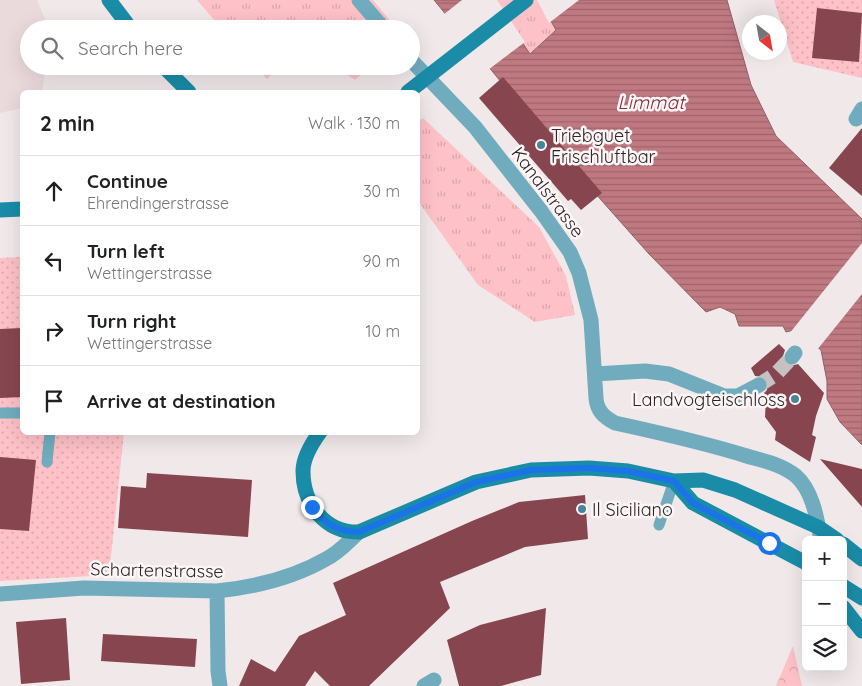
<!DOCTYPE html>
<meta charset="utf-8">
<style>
:root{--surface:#fff;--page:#f6f6f6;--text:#202124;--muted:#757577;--line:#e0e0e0}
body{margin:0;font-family:Quicksand,sans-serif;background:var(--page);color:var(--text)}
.controls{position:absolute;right:15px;bottom:15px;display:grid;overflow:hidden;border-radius:8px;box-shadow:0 5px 20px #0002}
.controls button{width:45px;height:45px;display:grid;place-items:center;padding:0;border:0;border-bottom:1px solid var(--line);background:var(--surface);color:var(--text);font:25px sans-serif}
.compass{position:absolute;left:742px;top:15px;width:45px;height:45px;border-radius:50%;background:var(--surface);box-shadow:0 5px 20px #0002;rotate:149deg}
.stop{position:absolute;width:15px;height:15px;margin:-11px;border:4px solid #1a73e8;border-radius:50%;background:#fff}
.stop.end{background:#1a73e8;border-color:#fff;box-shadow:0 1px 5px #0008}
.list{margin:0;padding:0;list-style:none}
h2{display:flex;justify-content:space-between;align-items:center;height:65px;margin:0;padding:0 20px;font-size:21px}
h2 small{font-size:16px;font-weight:400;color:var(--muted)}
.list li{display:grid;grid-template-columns:32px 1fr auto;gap:15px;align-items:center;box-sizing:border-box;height:70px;padding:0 20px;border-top:1px solid var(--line)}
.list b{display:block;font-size:19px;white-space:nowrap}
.list p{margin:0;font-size:16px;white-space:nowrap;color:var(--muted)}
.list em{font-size:16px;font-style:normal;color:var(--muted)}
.icon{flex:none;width:28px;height:28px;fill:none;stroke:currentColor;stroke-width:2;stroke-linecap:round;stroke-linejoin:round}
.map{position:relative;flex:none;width:862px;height:686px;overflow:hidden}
.search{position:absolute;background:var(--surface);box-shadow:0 5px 20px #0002;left:20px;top:20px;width:400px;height:55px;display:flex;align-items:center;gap:12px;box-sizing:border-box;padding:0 18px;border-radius:28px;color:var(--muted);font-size:19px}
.panel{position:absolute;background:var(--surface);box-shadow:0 5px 20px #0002;left:20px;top:90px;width:400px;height:345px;border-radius:8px}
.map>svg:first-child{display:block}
</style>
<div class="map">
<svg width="862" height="686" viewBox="0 0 862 686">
<defs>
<pattern id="grass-tufts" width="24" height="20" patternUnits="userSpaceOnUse" patternTransform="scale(1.25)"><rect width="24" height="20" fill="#fdc1c7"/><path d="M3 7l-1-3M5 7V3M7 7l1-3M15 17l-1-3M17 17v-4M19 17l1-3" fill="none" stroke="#d9a6ab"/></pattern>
<pattern id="forest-crowns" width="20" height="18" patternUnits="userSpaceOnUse" patternTransform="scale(1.25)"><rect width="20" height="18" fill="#fdc1c7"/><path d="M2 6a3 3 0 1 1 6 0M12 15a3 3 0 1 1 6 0" fill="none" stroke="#d9a6ab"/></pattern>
<pattern id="park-dots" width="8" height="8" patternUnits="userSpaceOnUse" patternTransform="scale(1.25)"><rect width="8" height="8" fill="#fdc1c7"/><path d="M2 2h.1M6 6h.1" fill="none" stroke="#d9a6ab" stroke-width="1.8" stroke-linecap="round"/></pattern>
<pattern id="water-rules" width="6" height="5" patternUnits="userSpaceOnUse" patternTransform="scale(1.25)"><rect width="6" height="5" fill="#c07981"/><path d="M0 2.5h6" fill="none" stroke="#9c636a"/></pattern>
</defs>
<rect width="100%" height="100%" fill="#f0e8e9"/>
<path fill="#ebdadc" d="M 0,0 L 37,0 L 49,29 L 29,29 L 29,66 L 46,66 L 42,92 L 22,92 L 22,108 L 0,113 Z"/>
<path fill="url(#grass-tufts)" d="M 197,0 L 373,0 L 397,29 L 222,29 Z
M 494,0 L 539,0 L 556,30 L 530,54 Z
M 255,66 L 282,66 L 267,79 Z
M 333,66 L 370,66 L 355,80 Z
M 423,118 L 539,227 L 566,276 L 575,315 L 535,322 L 478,285 L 418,201 L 418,121 Z"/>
<path fill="url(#forest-crowns)" d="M 793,646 L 802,686 L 776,686 Z"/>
<path fill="url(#park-dots)" d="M 774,0 L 862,0 L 862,78 L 793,62 Z
M 22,257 L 22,432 L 124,433 L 109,575 L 0,581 L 0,258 Z"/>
<path fill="url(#water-rules)" stroke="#936066" d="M 434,0 L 494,0 L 530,54 L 556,30 L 539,0 L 727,0 L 751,85 L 776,136 L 862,219 L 862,445 L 840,422 L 827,399 L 827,381 L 821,350 L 794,330 L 786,332 L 783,326 L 739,326 L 735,314 L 720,307 L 706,312 L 649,254 L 555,148 Z"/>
<path fill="#f0e8e9" d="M 462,0 L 497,0 L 525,42 L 488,70 L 443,15 Z
M 537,0 L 579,0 L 549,23 Z
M 862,243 L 862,294 L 817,350 L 794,333 L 789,334 Z"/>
<path fill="#87464f" d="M 817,8 L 862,13 L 859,62 L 812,58 Z
M 503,77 L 602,193 L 581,210 L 571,199 L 568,201 L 479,98 Z
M 862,128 L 862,196 L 829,168 Z
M 22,328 L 22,397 L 0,398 L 0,329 Z
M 779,344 L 785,350 L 783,356 L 786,364 L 791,366 L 798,364 L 824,393 L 816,416 L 812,435 L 816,437 L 810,462 L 775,440 L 776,432 L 765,417 L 766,397 L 764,393 L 767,390 L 767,381 L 764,377 L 755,376 L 751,368 Z
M 0,457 L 36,460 L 29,531 L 0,529 Z
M 820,459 L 862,469 L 862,507 Z
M 147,473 L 252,480 L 248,537 L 118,528 L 121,486 L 146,488 Z
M 585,495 L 588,539 L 525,547 L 440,582 L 450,608 L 369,686 L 330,686 L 315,671 L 305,686 L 239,686 L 251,659 L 275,672 L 299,636 L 346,615 L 333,583 L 472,521 L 519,502 Z
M 546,608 L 541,675 L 501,686 L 459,686 L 447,640 L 480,625 Z
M 66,618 L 70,680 L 21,684 L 16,622 Z
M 103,634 L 197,639 L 195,667 L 101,661 Z"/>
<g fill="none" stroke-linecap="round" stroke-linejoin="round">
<path stroke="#c8c1c2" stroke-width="15" stroke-dasharray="15 8" stroke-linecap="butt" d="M 759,385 L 776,374 L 792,357"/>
<path stroke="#70acbe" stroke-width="11" d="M 0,413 L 22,413
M 47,462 L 50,432
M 659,525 L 674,481"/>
<path stroke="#70acbe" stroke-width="15" d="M 359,0 L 384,29
M 411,60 L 475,127 L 541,211 L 570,252 L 579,273 L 591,320 L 596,398 C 597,411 604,417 615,423 C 661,433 706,443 750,457 C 765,461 783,465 796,476 C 813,491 817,519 821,540
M 856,119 L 862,109
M 792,357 L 795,353
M 595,374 L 645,371 L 669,374 L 724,396 L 738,396 L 759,385
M 217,591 L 218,671 L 220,686
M 0,594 L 84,588 L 217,591 C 255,587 293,578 326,559 C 339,553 349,541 359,532
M 424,686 L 434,680"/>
<path stroke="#1a8ca7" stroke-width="15" d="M 109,0 L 131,29
M 163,66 L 189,92
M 0,210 L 22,209
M 320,432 C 312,443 303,457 303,471 C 303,505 326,533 359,532 L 476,482 L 531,470 L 589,468 L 628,471 L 674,481 L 703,480 L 735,490 L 818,527 L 837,540
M 674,481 L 693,503 L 806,563
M 843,544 L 862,559
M 843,586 L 862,598
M 843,607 L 862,631"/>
<path stroke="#1a8ca7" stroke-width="15" d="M 408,92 L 526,0"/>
</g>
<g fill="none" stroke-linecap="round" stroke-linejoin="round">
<path stroke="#1a73e8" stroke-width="6" d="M 312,507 C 324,524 339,532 359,532 L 476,482 L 531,470 L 589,468 L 628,471 L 674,481 L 693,503 L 769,543"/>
</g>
<g fill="#468699" stroke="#fdf5f6" stroke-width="2">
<circle cx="541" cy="145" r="5"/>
<circle cx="795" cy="399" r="5"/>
<circle cx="582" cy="509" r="5"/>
</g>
<g text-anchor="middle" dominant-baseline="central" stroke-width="5" stroke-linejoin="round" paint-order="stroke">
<g font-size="18" fill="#2a2728" stroke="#fdf5f6" text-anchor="start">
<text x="551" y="135">Triebguet<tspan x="551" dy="21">Frischluftbar</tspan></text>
<text x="785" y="399" text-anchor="end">Landvogteischloss</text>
<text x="592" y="509">Il Siciliano</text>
</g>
<g font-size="18" fill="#2a2728" stroke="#fdf5f6">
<text transform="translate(548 192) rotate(53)">Kanalstrasse</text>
<text transform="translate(157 570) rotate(1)">Schartenstrasse</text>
</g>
<g font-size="19" font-style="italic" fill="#832d3d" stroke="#fdf5f6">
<text x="651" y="102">Limmat</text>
</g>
</g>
</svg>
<div class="controls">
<button>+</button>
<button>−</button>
<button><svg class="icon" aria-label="layers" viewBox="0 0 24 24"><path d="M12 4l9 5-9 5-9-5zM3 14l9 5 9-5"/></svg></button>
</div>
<svg class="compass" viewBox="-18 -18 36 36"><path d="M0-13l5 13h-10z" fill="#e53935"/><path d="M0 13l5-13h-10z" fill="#757577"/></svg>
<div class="stop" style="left:769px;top:543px"></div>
<div class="stop end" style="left:312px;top:507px"></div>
<div class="search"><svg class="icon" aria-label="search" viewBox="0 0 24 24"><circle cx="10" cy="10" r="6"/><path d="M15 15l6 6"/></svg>Search here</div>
<section class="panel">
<h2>2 min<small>Walk · 130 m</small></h2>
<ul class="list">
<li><svg class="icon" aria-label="ahead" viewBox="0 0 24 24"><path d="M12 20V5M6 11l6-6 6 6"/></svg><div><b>Continue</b><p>Ehrendingerstrasse</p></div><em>30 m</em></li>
<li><svg class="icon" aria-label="left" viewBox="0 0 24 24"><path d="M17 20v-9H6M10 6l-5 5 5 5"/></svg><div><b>Turn left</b><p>Wettingerstrasse</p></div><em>90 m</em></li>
<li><svg class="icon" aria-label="right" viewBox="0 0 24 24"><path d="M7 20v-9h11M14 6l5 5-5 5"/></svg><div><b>Turn right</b><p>Wettingerstrasse</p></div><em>10 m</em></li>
<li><svg class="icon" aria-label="arrive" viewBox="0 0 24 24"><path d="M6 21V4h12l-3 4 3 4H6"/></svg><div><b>Arrive at destination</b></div></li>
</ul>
</section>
</div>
